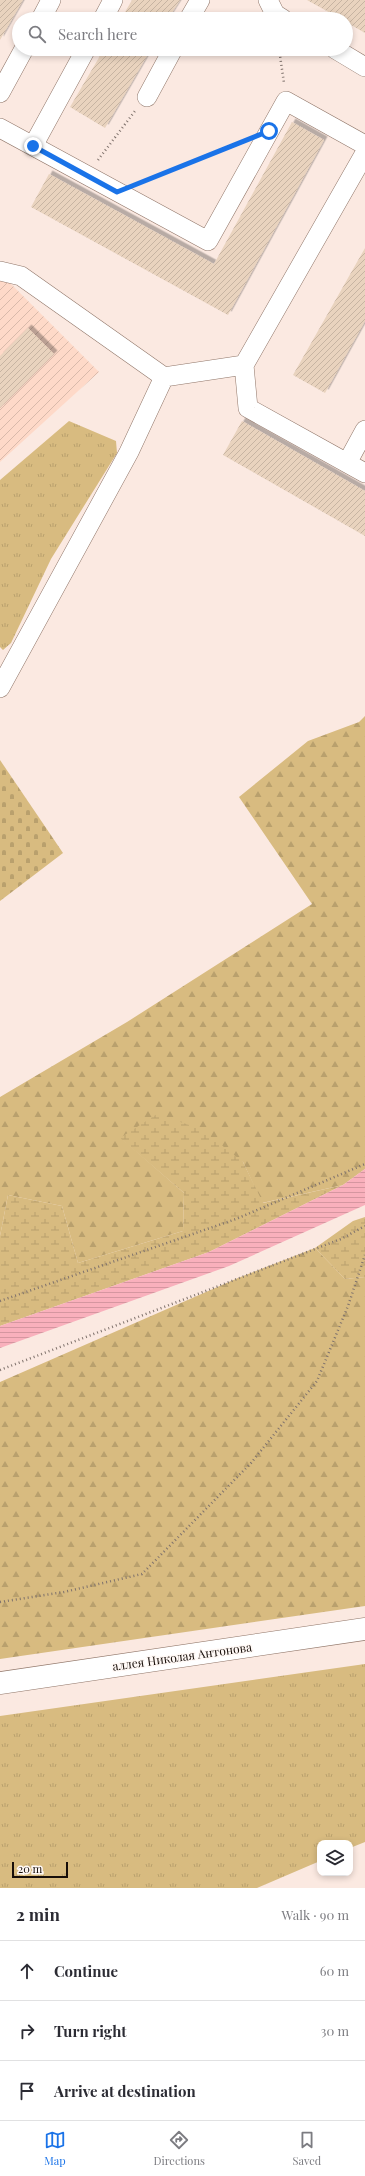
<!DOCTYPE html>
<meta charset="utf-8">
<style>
:root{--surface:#fff;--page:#f7f7f7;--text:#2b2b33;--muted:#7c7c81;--line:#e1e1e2;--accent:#1a73e8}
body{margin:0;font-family:"Playfair Display",serif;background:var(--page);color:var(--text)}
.controls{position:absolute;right:12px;bottom:12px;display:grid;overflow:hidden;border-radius:8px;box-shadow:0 2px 6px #0003}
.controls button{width:36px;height:36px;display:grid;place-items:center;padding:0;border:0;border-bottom:1px solid var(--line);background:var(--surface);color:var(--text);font:20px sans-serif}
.scale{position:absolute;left:12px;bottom:10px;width:56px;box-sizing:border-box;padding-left:4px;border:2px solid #170e09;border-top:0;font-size:11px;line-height:14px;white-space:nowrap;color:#170e09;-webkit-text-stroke:3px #fff9f6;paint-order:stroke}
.stop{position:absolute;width:12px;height:12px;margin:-9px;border:3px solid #1a73e8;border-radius:50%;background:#fff}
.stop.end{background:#1a73e8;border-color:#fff;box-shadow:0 1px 4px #0008}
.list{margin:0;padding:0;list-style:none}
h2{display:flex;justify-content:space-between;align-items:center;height:52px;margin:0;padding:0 16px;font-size:17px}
h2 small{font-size:13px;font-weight:400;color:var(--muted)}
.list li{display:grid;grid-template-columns:26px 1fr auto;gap:12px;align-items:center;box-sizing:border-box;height:60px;padding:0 16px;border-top:1px solid var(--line)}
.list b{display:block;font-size:15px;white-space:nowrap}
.list em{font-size:13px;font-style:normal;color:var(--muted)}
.icon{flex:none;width:22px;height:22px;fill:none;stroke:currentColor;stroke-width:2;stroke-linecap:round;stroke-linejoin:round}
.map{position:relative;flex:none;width:365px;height:1888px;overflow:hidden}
.search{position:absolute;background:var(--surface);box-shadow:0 2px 6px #0003;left:12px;right:12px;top:12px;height:44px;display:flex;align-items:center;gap:10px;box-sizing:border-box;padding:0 14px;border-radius:22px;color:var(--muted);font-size:15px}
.sheet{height:232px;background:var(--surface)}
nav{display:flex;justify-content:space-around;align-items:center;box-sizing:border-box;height:56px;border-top:1px solid var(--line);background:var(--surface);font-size:11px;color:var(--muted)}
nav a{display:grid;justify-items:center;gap:2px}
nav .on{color:var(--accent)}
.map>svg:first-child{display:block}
</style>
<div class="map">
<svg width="365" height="1888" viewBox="0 0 365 1888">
<defs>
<pattern id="industrial-furrows" width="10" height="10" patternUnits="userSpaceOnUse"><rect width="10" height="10" fill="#fed9c8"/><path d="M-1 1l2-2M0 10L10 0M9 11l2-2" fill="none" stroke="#d9b9aa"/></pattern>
<pattern id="grass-tufts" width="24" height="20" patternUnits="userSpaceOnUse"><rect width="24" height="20" fill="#d8bb80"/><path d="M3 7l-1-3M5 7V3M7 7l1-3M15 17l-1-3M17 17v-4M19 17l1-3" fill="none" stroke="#b9a06d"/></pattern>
<pattern id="forest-firs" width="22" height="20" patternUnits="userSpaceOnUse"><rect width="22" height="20" fill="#d8bb80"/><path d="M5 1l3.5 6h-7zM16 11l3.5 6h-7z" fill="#b9a06d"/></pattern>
<pattern id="wetland-marsh" width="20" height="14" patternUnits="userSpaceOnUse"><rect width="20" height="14" fill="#d8bb80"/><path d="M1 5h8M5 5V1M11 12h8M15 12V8" fill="none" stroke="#b9a06d"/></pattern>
<pattern id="cemetery-stones" width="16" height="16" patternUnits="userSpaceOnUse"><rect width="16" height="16" fill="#d8bb80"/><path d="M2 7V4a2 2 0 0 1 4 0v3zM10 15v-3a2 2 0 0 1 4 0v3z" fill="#b9a06d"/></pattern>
<pattern id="water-rules" width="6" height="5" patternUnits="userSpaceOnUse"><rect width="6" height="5" fill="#f9b0bc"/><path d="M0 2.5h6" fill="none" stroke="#d596a0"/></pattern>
<pattern id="building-hatch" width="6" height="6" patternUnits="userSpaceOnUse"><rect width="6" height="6" fill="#e9d3be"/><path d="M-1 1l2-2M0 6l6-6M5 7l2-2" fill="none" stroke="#c7b4a2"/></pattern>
<filter id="shadow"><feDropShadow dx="3.5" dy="-3.5" stdDeviation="0" flood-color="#0004"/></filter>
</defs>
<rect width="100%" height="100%" fill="#fbe9e1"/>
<path fill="url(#industrial-furrows)" d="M 0,273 L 99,372 L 0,462 Z"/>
<path fill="url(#grass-tufts)" d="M 69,421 L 116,441 L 117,453 L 51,559 L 11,643 L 3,650 L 0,647 L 0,480 Z
M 365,1664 L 365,1842 L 350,1848 L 350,1843 L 320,1843 L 320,1861 L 257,1888 L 0,1888 L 0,1716 Z"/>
<path fill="url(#forest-firs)" d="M 365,716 L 365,1169 L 343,1185 L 262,1203 L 243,1162 L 121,1138 L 184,1193 L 183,1231 L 78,1263 L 62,1206 L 8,1195 L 0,1236 L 0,1097 L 127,1022 L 312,904 L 239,797 L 308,741 L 359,722 Z
M 315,1248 L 345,1279 L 365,1277 L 365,1606 L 0,1659 L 0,1382 L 238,1278 Z"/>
<path fill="url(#wetland-marsh)" d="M 157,1114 L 201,1129 L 243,1162 L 263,1203 L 343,1185 L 209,1252 L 0,1326 L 0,1236 L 8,1195 L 62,1206 L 78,1263 L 183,1231 L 184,1193 L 120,1138 Z
M 365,1217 L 365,1277 L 345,1279 L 315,1248 L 353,1221 Z"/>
<path fill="url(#cemetery-stones)" d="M 0,760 L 63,853 L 0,901 Z"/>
<path fill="url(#water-rules)" d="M 365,1169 L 365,1205 L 229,1266 L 0,1348 L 0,1326 L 209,1252 L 343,1185 Z"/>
<path fill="url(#building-hatch)" filter="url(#shadow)" d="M 0,0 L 23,0 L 0,40 Z
M 132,0 L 180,0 L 168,19 L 121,19 Z
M 307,0 L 365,0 L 365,33 L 346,22 L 346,19 L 341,19 Z
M 104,49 L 151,49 L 105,128 L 70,107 Z
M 292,122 L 324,140 L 228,315 L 31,207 L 49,174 L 214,264 Z
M 365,248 L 365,321 L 325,393 L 293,375 Z
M 28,328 L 54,354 L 0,408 L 0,356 Z
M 242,421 L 365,491 L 365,536 L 223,455 Z"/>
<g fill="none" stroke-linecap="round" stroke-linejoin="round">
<defs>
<path id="minor" d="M 268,0 L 275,14 L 283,19
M 41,19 L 51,0
M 103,19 L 113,0
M 189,19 L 200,0
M 335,49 L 365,67
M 0,93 L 24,49
M 147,97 L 173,49
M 0,128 L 208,241 L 286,101 L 365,145
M 33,146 L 86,49
M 365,153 L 244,365 L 248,408 L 365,473
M 0,271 L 21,276 L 164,377
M 347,463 L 365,430
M 0,688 L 129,452 L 164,377 L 244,365"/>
<path id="major" d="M 0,1683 L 365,1629"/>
</defs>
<use href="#minor" stroke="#907669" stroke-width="20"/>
<use href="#major" stroke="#907669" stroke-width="23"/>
<path stroke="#7f726c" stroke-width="2.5" stroke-dasharray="1 3" stroke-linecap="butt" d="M 279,49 L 284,83
M 98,160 L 135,111
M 140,183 L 241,142
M 0,1301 L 236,1219 L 365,1164
M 0,1370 L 341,1239 L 365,1226
M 0,1602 L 64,1592 L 142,1574 L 251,1463 L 317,1381 L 348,1306 L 365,1255"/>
<use href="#minor" stroke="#fff" stroke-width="19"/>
<use href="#major" stroke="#fff" stroke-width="22"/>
</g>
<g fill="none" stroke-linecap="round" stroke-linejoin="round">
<path stroke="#1a73e8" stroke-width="5" d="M 33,146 L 117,192 L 269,131"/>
</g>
<g text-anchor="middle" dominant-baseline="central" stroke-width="3" stroke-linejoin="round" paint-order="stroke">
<g font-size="12" fill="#170e09" stroke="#fff9f6">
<text transform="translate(182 1656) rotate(-8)">аллея Николая Антонова</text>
</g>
</g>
</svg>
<div class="controls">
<button><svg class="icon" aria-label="layers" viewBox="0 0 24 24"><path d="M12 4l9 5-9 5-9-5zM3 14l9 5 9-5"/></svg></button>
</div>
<div class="scale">20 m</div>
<div class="stop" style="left:269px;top:131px"></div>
<div class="stop end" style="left:33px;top:146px"></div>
<div class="search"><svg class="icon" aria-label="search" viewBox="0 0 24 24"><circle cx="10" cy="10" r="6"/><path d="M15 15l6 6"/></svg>Search here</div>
</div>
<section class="sheet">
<h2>2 min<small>Walk · 90 m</small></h2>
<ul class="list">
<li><svg class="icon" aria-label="ahead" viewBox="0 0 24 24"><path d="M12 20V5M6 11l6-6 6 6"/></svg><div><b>Continue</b></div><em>60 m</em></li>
<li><svg class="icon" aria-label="right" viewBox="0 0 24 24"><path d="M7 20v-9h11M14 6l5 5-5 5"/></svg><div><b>Turn right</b></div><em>30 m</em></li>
<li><svg class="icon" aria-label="arrive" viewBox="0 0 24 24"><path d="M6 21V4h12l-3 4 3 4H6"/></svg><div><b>Arrive at destination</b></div></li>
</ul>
</section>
<nav>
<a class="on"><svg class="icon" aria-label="map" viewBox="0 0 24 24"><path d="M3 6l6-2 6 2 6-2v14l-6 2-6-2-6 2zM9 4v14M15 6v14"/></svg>Map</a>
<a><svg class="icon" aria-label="directions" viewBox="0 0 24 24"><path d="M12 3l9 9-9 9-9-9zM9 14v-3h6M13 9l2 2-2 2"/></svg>Directions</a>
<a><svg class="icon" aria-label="saved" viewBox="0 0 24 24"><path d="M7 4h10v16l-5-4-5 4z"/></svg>Saved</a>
</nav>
